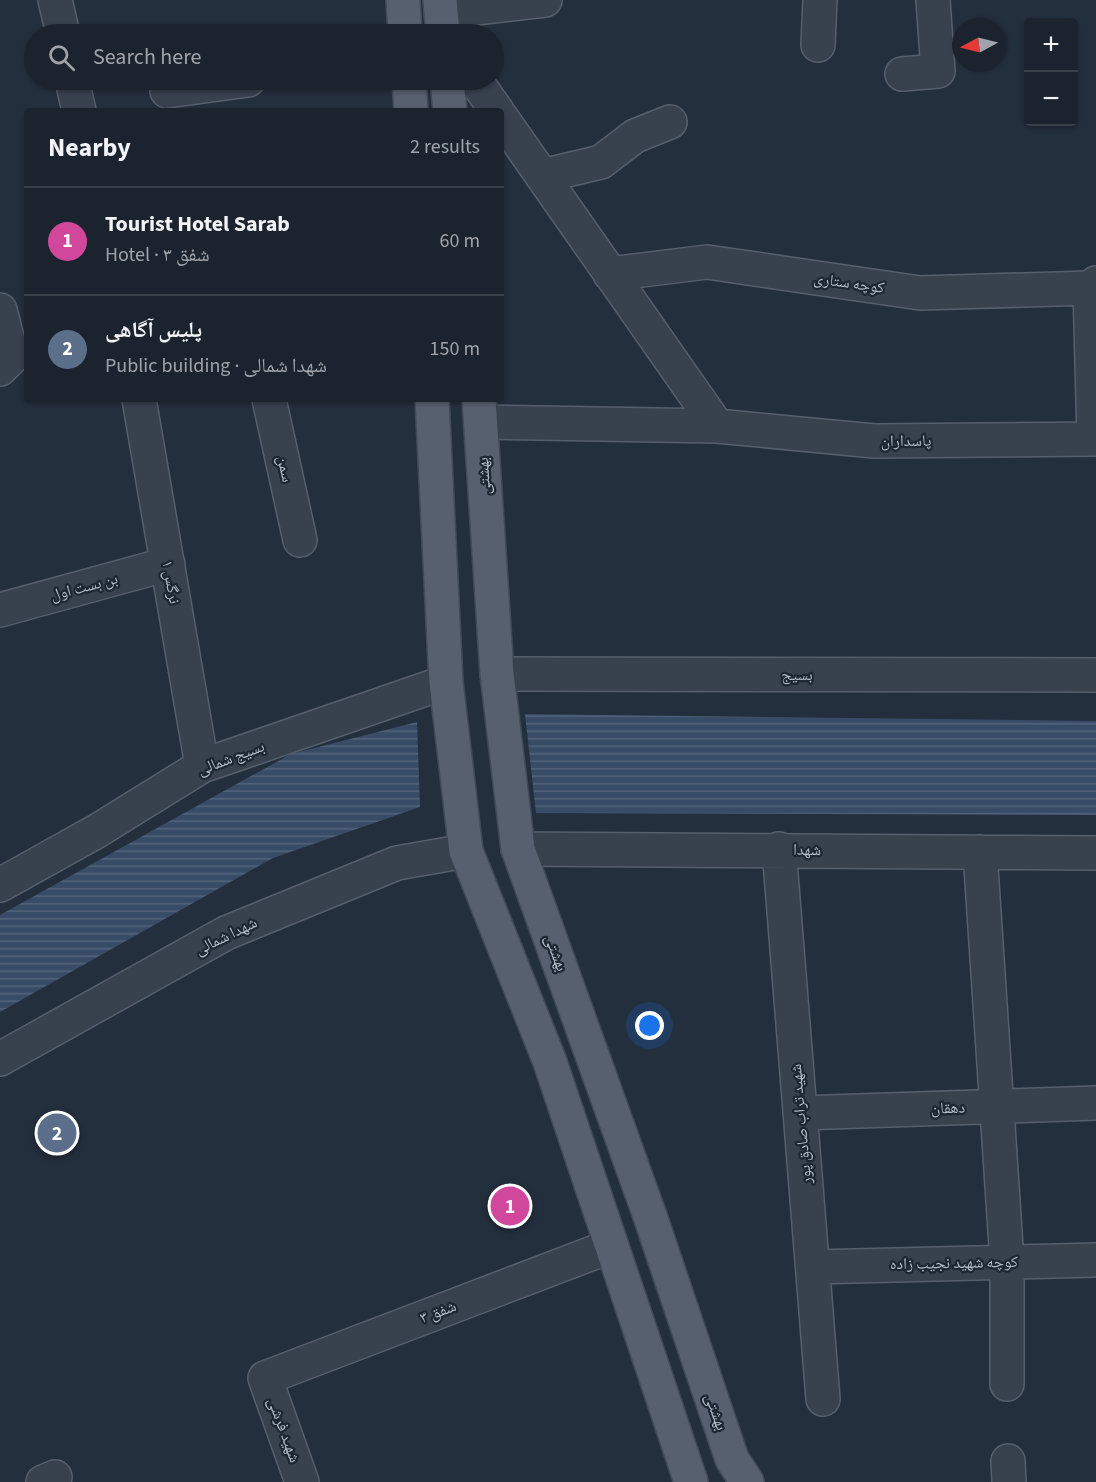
<!DOCTYPE html>
<meta charset="utf-8">
<style>
:root{--surface:#1b232e;--page:#282f3a;--text:#f1f3f6;--muted:#a0a4aa;--line:#39404a;--accent:#1a73e8}
body{margin:0;font-family:"Source Sans 3","Noto Naskh Arabic",sans-serif;background:var(--page);color:var(--text)}
.controls{position:absolute;right:18px;top:18px;display:grid;overflow:hidden;border-radius:6px;box-shadow:0 2px 4px #0004}
.controls button{width:54px;height:54px;display:grid;place-items:center;padding:0;border:0;border-bottom:2px solid var(--line);background:var(--surface);color:var(--text);font:30px sans-serif}
.compass{position:absolute;left:952px;top:18px;width:54px;height:54px;border-radius:50%;background:var(--surface);box-shadow:0 2px 4px #0004;rotate:263deg}
.you{position:absolute;left:650px;top:1026px;width:21px;height:21px;margin:-15px;border:4px solid #fff;border-radius:50%;background:#1a73e8;box-shadow:0 0 0 9px #1a73e833}
.badge{display:grid;place-items:center;width:39px;height:39px;border-radius:50%;background:var(--accent);color:#fff;font-size:20px;font-weight:700}
.pin{position:absolute;translate:-50% -50%;border:3px solid #fff;box-shadow:0 2px 6px #0006}
.list{margin:0;padding:0;list-style:none}
h2{display:flex;justify-content:space-between;align-items:center;height:78px;margin:0;padding:0 24px;font-size:26px}
h2 small{font-size:20px;font-weight:400;color:var(--muted)}
.list li{display:grid;grid-template-columns:39px 1fr auto;gap:18px;align-items:center;box-sizing:border-box;height:108px;padding:0 24px;border-top:2px solid var(--line)}
.list b{display:block;font-size:22px;white-space:nowrap}
.list p{margin:0;font-size:20px;white-space:nowrap;color:var(--muted)}
.list em{font-size:20px;font-style:normal;color:var(--muted)}
.icon{flex:none;width:33px;height:33px;fill:none;stroke:currentColor;stroke-width:2;stroke-linecap:round;stroke-linejoin:round}
.map{position:relative;flex:none;width:1096px;height:1482px;overflow:hidden}
.search{position:absolute;background:var(--surface);box-shadow:0 2px 4px #0004;left:24px;top:24px;width:480px;height:66px;display:flex;align-items:center;gap:15px;box-sizing:border-box;padding:0 21px;border-radius:33px;color:var(--muted);font-size:22px}
.panel{position:absolute;background:var(--surface);box-shadow:0 2px 4px #0004;left:24px;top:108px;width:480px;height:294px;border-radius:6px}
.map>svg:first-child{display:block}
</style>
<div class="map">
<svg width="1096" height="1482" viewBox="0 0 1096 1482">
<defs>
<pattern id="water-rules" width="6" height="5" patternUnits="userSpaceOnUse" patternTransform="scale(1.5)"><rect width="6" height="5" fill="#394c67"/><path d="M0 2.5h6" fill="none" stroke="#53647b"/></pattern>
</defs>
<rect width="100%" height="100%" fill="#242f3e"/>
<path fill="url(#water-rules)" d="M 525,714 L 1096,721 L 1096,815 L 536,813 Z
M 417,722 L 420,807 L 273,858 L 0,1012 L 0,915 L 291,754 Z"/>
<g fill="none" stroke-linecap="round" stroke-linejoin="round">
<defs>
<path id="minor" d="M 55,0 L 63,34
M 441,12 L 545,0
M 818,45 L 820,0
M 902,74 L 938,71 L 933,0
M 72,80 L 79,111
M 475,80 L 497,111
M 167,91 L 248,80
M 501,117 L 717,426 L 874,441 L 1096,439
M 542,176 L 601,162 L 635,136 L 670,122
M 610,274 L 707,262 L 920,293 L 1090,288
M 0,310 L 12,357 L 0,369
M 139,399 L 202,766
M 269,399 L 300,540
M 481,422 L 717,426
M 1094,439 L 1090,288 L 1096,283
M 0,610 L 168,564
M 497,674 L 1096,675
M 518,849 L 1096,853
M 779,849 L 823,1399
M 980,852 L 1007,1262 L 1007,1384
M 0,885 L 97,831 L 202,766 L 446,682
M 0,1059 L 226,933 L 397,863 L 466,851
M 800,1113 L 1096,1103
M 813,1267 L 1096,1260
M 1008,1461 L 1009,1482
M 43,1482 L 55,1477
M 302,1482 L 265,1378 L 611,1246"/>
<path id="major" d="M 403,0 L 405,34
M 440,0 L 443,34
M 409,80 L 411,111
M 447,80 L 450,111
M 432,399 L 446,682 L 466,851 L 550,1062 L 691,1482
M 479,399 L 497,674 L 518,849 L 650,1216 L 732,1459 L 747,1482"/>
</defs>
<use href="#minor" stroke="#565f6c" stroke-width="36"/>
<use href="#major" stroke="#414a57" stroke-width="36"/>
<use href="#minor" stroke="#38414e" stroke-width="33"/>
<use href="#major" stroke="#56606e" stroke-width="33"/>
</g>
<g text-anchor="middle" dominant-baseline="central" stroke-width="4.5" stroke-linejoin="round" paint-order="stroke">
<g font-size="16" fill="#b4bcc9" stroke="#1d2633">
<text transform="translate(849 283) rotate(8)">کوچه ستاری</text>
<text transform="translate(906 441) rotate(-1)">پاسداران</text>
<text transform="translate(285 469) rotate(78)">سمن</text>
<text transform="translate(484 476) rotate(-94)">بهشتی</text>
<text transform="translate(171 582) rotate(80)">نرگس ۱</text>
<text transform="translate(84 587) rotate(-15)">بن بست اول</text>
<text x="797" y="675">بسیج</text>
<text transform="translate(231 758) rotate(-21)">بسیج شمالی</text>
<text transform="translate(807 850) rotate(1)">شهدا</text>
<text transform="translate(226 936) rotate(-26)">شهدا شمالی</text>
<text transform="translate(556 953) rotate(70)">بهشتی</text>
<text transform="translate(948 1108) rotate(-2)">دهقان</text>
<text transform="translate(801 1124) rotate(-95)">شهید تراب صادق پور</text>
<text transform="translate(954 1263) rotate(-1)">کوچه شهید نجیب زاده</text>
<text transform="translate(438 1312) rotate(-21)">شفق ۳</text>
<text transform="translate(716 1412) rotate(71)">بهشتی</text>
<text transform="translate(284 1430) rotate(70)">شهید فرشی</text>
</g>
</g>
</svg>
<div class="controls">
<button>+</button>
<button>−</button>
</div>
<svg class="compass" viewBox="-18 -18 36 36"><path d="M0-13l5 13h-10z" fill="#e53935"/><path d="M0 13l5-13h-10z" fill="#a0a4aa"/></svg>
<div class="you"></div>
<div class="pin badge" style="left:510px;top:1206px;background:#d1479c">1</div>
<div class="pin badge" style="left:57px;top:1133px;background:#5c6f8a">2</div>
<div class="search"><svg class="icon" aria-label="search" viewBox="0 0 24 24"><circle cx="10" cy="10" r="6"/><path d="M15 15l6 6"/></svg>Search here</div>
<section class="panel">
<h2>Nearby<small>2 results</small></h2>
<ul class="list">
<li><span class="badge" style="background:#d1479c">1</span><div><b>Tourist Hotel Sarab</b><p>Hotel · شفق ۳</p></div><em>60 m</em></li>
<li><span class="badge" style="background:#5c6f8a">2</span><div><b>پلیس آگاهی</b><p>Public building · شهدا شمالی</p></div><em>150 m</em></li>
</ul>
</section>
</div>
